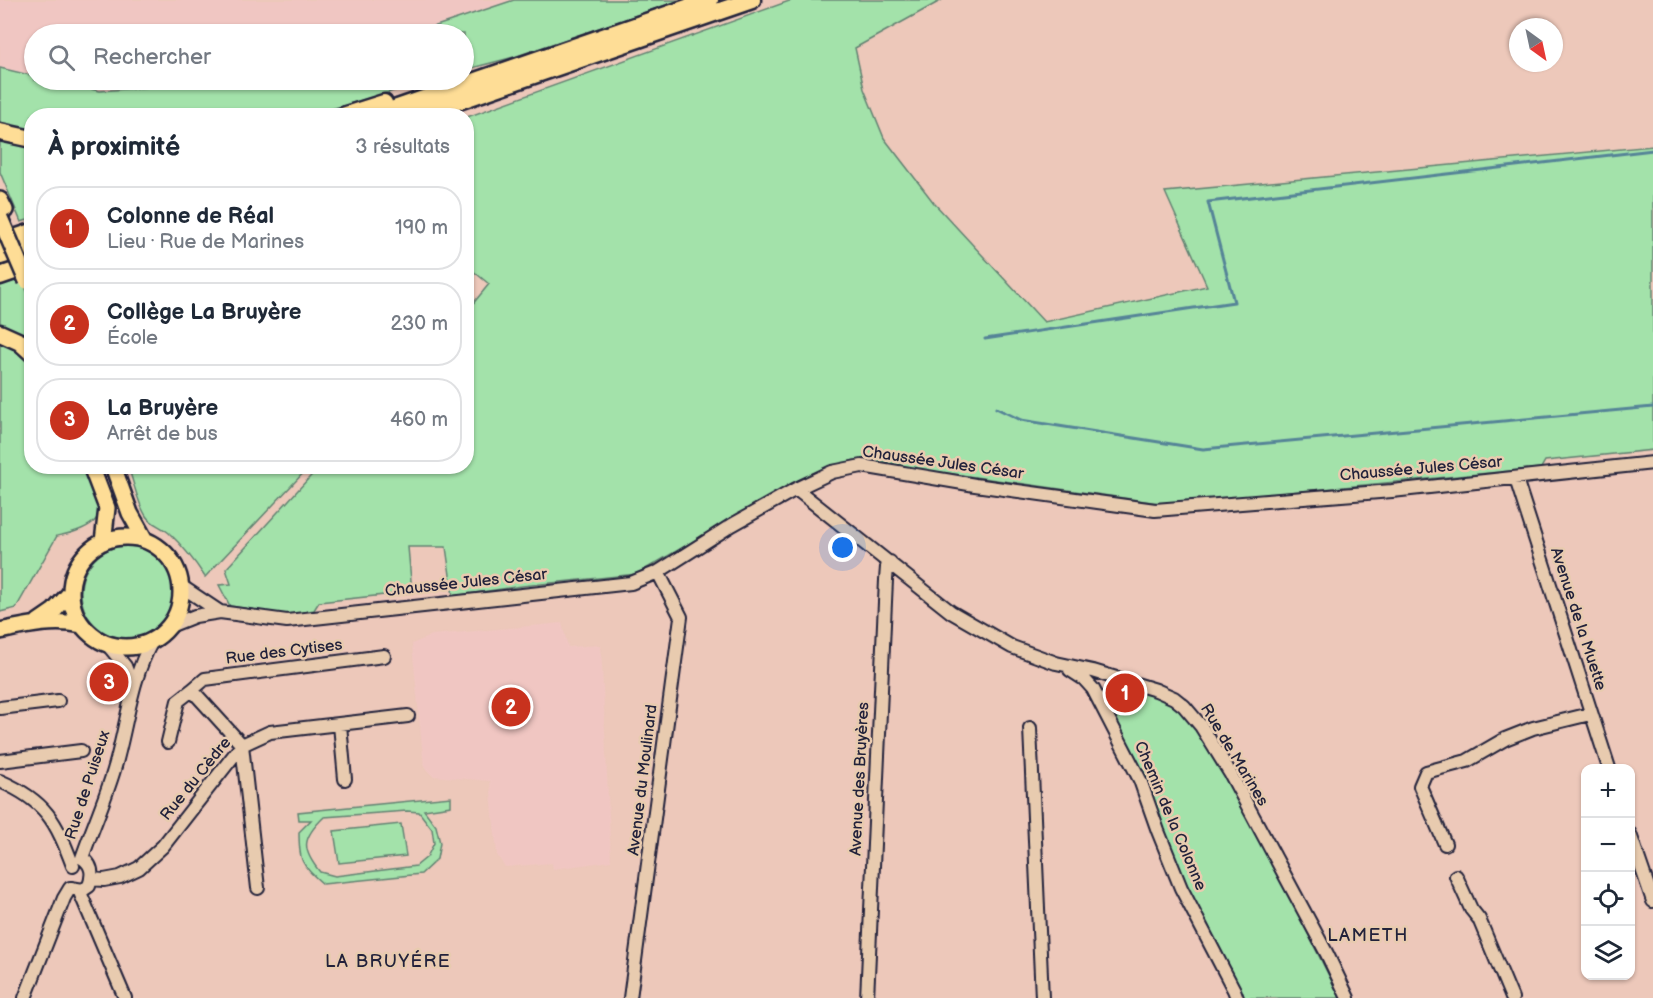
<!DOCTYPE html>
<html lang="fr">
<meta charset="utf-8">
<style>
:root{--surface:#fff;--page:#f6f6f7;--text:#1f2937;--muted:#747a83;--line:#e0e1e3;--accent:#c8321e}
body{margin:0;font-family:"Balsamiq Sans",sans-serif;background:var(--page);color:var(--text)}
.controls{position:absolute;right:18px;bottom:18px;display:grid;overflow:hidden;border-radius:12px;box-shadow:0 2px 4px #0004}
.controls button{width:54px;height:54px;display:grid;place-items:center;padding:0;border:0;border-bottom:2px solid var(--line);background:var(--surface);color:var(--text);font:30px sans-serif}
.compass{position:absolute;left:1509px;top:18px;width:54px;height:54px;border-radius:50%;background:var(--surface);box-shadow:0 2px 4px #0004;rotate:147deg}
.you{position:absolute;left:843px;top:548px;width:21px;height:21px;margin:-15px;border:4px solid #fff;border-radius:50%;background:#1a73e8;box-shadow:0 0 0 9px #1a73e833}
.badge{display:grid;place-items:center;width:39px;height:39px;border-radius:50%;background:var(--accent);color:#fff;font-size:20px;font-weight:700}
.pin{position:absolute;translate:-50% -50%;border:3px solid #fff;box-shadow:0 2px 6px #0006}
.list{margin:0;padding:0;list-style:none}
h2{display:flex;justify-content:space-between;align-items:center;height:78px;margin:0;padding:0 24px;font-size:26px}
h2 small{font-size:20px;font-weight:400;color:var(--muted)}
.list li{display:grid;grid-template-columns:39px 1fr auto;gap:18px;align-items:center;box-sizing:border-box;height:84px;margin:0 12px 12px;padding:0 12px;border:2px solid var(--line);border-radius:24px}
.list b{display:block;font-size:22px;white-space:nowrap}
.list p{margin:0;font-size:20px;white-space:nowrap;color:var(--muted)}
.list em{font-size:20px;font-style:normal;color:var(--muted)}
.icon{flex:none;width:33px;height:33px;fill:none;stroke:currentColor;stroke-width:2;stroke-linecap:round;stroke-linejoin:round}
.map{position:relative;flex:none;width:1653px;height:998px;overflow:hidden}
.search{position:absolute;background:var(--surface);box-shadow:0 2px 4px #0004;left:24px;top:24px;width:450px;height:66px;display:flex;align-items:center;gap:15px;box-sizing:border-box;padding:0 21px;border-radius:33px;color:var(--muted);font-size:22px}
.panel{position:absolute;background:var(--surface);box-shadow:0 2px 4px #0004;left:24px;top:108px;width:450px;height:366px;border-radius:24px}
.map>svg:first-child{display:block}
</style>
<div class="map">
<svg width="1653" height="998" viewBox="0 0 1653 998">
<rect width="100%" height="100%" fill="#edc8ba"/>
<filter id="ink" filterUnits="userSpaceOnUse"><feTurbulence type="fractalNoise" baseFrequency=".0167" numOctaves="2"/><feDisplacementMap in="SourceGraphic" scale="12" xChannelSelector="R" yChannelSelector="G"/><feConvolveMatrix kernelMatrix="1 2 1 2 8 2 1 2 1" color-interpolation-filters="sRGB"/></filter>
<g filter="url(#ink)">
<path fill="#f0c6c2" d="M 0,0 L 514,0 L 412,34 L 34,34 L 34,76 L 0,68 Z
M 50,80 L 242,80 L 100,91 Z
M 562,623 L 568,647 L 601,645 L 611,861 L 553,869 L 552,863 L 505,867 L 497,855 L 490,781 L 433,776 L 424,767 L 412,644 L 432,635 Z"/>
<path fill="#a3e2aa" stroke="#628272" stroke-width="1.5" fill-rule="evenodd" d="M 514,0 L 681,0 L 514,57 L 464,70 L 464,34 L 412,34 Z
M 792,0 L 942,0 L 855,48 L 864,89 L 884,138 L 934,203 L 1044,322 L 1207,286 L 1165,192 L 1653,146 L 1653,450 L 1545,461 L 1541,468 L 1166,504 L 854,460 L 824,470 L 781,490 L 637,574 L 522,586 L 453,596 L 446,547 L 408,547 L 412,592 L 319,602 L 314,610 L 289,615 L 230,606 L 219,585 L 231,584 L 226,569 L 319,467 L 466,466 L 467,311 L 489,284 L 467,266 L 467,117 Z
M 0,68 L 34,76 L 34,80 L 50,80 L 100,91 L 242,80 L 432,80 L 310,115 L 32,116 L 31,129 L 0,124 Z
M 0,139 L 31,145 L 31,219 L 21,222 L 0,172 Z
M 20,275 L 31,300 L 31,345 L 0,327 L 0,282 Z
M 0,341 L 16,350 L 31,363 L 32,466 L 84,467 C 89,480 100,497 99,511 C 99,527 68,534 57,536 L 16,608 L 0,612 Z
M 128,467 L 128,466 L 309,467 L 205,577 C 194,560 183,546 169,533 C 161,526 151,524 146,516 C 137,502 134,482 128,467 Z
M81 592a46 46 0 1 1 92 0a46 46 0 1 1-92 0Z
M 1118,688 L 1169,697 L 1197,724 L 1279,876 L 1340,998 L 1244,998 L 1188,887 L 1162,828 L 1145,775 L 1109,710 L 1105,696 Z
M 451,797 L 451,806 L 424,810 L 436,826 L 440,843 L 437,859 L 421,874 L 323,884 C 301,864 299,862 299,832 L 311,820 L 299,820 L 298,812 ZM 407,811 L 419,812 L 432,829 L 434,843 L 427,857 L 416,866 L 335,876 L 320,872 C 301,849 302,838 324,817 Z
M 401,824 L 406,856 L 339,863 L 334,831 Z"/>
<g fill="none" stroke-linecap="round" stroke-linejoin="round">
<path stroke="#558497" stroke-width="3" d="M 985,339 L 1234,302 L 1208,202 L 1653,150
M 996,408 L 1021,420 L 1203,449 L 1653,407"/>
<defs>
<path id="minor" d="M 1516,479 L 1609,768
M 796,489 L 951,612 L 1012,647 L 1056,663 L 1093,671 L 1156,690 L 1174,698 L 1184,706 L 1201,726 L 1230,773 L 1327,954 L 1348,998
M 181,586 L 220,612
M 170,626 L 195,616 L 220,612 L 287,621 L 631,583 L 658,572 L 732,525 L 796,489 L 832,472 L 862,466 L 975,485 L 1155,510 L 1392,491 L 1653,463
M 107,644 L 125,666 L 133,687
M 1070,670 L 1084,679 L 1093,689 L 1140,780 L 1158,831 L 1181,888 L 1234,990 L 1237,998
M 192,690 L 205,679 L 384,656
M 0,708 L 58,701
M 340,725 L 345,779
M 1030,728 L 1042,998
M 168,742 L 178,701 L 192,690 L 242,745 L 258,888
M 0,761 L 81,751
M 0,781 C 46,801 56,821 73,866
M 1630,834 L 1653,901
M 1445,844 L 1420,786 L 1426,772 L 1467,761 L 1505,739 L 1533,728 L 1590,714
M 82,858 C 92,829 105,800 114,770 C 127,727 130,681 152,641
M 1456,876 L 1471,909 L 1479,919 L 1512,998
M 92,879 L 104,880 L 120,877 L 139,868 L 163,846 L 242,745 L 270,732 L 408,716
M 71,888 L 83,890 L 89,886 C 93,875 93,865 82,858
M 79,890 L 125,998
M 25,998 L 64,898 L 70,888
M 630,998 L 681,617 L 658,572
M 867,998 L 886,580 L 887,567 L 890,562"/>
<path id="major" d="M 0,200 L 5,210
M 91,466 L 107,508 L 103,542
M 113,466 L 130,513 L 145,540
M71 592a55 55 0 1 1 110 0a55 55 0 1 1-110 0Z
M 38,622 L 54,611 L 71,592
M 0,631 C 28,625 54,619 82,625"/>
<path id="highway" d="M 343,116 L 384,103
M 374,116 L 710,0
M 415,116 L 752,0
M 0,132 L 32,139
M 0,243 L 32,232
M 0,256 L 32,246
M 0,276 L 32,265
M 0,333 L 20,342 L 32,353
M 113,466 L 114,468"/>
</defs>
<use href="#minor" stroke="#22223b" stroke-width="16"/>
<use href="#major" stroke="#22223b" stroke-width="20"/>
<use href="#highway" stroke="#22223b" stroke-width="21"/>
<use href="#minor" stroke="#e8cbaf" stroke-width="12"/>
<use href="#major" stroke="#fedd96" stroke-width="15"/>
<use href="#highway" stroke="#fedd96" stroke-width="16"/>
<defs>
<path id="major-bridge" d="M 0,218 L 27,281"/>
</defs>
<use href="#major-bridge" stroke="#22223b" stroke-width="20" stroke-linecap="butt"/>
<use href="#major-bridge" stroke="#fedd96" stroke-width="15"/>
</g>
</g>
<g text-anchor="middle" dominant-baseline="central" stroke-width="5" stroke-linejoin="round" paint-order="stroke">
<g font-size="16" fill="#22223b" stroke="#e8cbaf">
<text transform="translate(943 463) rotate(8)">Chaussée Jules César</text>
<text transform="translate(1421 469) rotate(-5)">Chaussée Jules César</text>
<text transform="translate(466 583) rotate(-6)">Chaussée Jules César</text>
<text transform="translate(1578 619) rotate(72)">Avenue de la Muette</text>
<text transform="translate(284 652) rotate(-7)">Rue des Cytises</text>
<text transform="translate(1234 755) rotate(59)">Rue de Marines</text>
<text transform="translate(196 779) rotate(-51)">Rue du Cèdre</text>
<text transform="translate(860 779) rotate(-87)">Avenue des Bruyères</text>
<text transform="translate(643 780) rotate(-83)">Avenue du Moulinard</text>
<text transform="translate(88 785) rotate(-72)">Rue de Puiseux</text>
<text transform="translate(1170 816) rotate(67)">Chemin de la Colonne</text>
</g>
<g font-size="18" letter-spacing="1.5" fill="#22223b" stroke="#e8cbaf">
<text x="1368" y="935">LAMETH</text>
<text x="388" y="961">LA BRUYÉRE</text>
</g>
</g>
</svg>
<div class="controls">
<button>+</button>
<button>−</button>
<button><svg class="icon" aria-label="locate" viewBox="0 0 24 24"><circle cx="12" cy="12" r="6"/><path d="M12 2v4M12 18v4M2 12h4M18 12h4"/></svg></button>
<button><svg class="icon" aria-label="layers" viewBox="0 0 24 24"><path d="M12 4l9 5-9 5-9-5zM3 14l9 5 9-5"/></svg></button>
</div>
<svg class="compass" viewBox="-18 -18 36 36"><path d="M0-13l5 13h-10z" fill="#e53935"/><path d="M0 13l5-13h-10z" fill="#747a83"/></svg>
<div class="you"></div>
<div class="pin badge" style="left:1125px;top:693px">1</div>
<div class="pin badge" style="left:511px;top:707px">2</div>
<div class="pin badge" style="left:109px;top:682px">3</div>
<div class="search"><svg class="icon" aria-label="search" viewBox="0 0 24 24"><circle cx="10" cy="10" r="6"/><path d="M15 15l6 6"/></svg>Rechercher</div>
<section class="panel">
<h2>À proximité<small>3 résultats</small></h2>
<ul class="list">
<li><span class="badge">1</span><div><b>Colonne de Réal</b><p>Lieu · Rue de Marines</p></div><em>190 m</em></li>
<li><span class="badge">2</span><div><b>Collège La Bruyère</b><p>École</p></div><em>230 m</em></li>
<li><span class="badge">3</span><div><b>La Bruyère</b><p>Arrêt de bus</p></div><em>460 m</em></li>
</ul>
</section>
</div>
